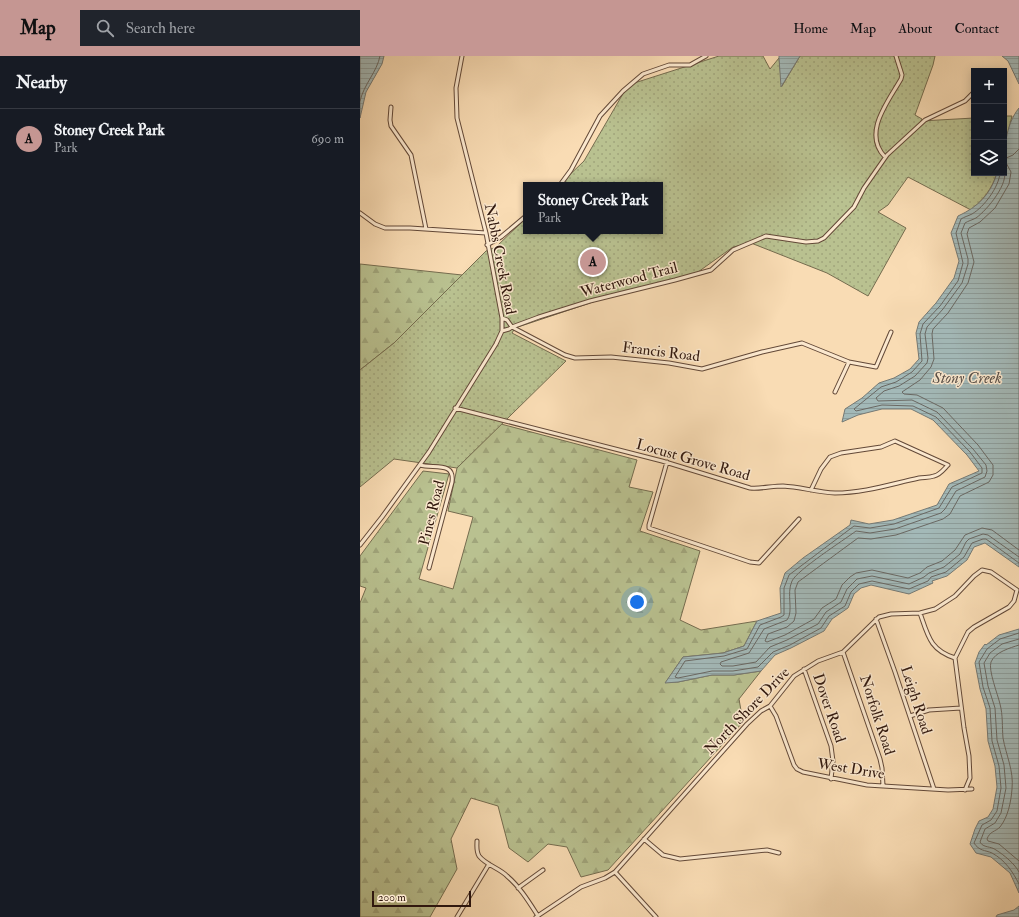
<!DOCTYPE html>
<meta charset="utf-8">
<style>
:root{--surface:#171b24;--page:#20242c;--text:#f1f3f6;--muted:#9ea1a6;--line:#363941;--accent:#c59692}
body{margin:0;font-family:"IM FELL Double Pica",serif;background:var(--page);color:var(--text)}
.controls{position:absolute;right:12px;top:12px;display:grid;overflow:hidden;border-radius:0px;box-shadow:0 2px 10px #0003}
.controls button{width:36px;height:36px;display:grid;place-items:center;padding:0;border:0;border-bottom:1px solid var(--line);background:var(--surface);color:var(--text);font:20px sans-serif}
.scale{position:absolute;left:12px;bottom:10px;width:99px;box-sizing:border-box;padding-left:4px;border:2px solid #31180e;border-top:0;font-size:11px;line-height:14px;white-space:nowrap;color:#31180e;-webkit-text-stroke:3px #fbe8ce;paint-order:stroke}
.you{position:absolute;left:277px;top:546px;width:14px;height:14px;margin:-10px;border:3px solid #fff;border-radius:50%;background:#1a73e8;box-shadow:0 0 0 6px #1a73e833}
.badge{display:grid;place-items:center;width:26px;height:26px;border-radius:50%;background:var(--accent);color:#111;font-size:13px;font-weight:700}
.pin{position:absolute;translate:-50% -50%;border:2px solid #fff;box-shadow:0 1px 4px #0006}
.popup{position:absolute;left:163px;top:126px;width:140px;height:52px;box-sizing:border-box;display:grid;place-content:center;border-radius:0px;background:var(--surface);filter:drop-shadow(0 1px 3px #0005);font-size:13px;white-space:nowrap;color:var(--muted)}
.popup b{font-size:15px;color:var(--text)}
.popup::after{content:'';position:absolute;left:50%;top:100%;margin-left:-8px;border:8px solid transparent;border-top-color:var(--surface)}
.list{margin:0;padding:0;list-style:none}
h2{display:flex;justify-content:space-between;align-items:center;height:52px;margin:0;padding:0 16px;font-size:17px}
h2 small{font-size:13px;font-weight:400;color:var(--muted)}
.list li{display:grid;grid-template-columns:26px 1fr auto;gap:12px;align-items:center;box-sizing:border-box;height:60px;padding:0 16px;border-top:1px solid var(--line)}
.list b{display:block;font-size:15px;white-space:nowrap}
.list p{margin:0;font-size:13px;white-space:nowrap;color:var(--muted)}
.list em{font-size:13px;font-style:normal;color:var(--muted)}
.icon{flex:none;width:22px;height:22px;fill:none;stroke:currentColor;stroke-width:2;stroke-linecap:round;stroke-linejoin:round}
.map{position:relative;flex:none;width:659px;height:861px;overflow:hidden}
header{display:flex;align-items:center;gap:24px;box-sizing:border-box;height:56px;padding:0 20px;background:var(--accent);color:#111}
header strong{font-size:19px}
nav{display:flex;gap:22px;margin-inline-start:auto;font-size:14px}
.search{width:280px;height:36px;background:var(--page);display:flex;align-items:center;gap:10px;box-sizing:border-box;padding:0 14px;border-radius:0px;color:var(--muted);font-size:15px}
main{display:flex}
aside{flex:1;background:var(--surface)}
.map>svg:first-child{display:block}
</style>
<header>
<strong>Map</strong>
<div class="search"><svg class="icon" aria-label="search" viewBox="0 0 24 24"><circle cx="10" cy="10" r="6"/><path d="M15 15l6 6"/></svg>Search here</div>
<nav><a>Home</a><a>Map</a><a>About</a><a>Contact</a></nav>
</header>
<main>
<aside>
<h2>Nearby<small></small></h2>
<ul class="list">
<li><span class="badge">A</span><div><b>Stoney Creek Park</b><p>Park</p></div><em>690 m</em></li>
</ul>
</aside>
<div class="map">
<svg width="659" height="861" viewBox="0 0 659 861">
<defs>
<pattern id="forest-firs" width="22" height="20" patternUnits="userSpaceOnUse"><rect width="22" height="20" fill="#b9c190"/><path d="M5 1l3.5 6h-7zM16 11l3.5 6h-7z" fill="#a0a57b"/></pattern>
<pattern id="park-dots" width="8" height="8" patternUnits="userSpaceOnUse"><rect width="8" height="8" fill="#b9c190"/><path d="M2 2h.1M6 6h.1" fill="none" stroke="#a0a57b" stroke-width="1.8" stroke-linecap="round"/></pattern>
<pattern id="water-rules" width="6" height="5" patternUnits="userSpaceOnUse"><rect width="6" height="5" fill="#a3b9b8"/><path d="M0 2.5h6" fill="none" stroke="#8d9e9d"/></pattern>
</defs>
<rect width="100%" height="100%" fill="#f9dcb4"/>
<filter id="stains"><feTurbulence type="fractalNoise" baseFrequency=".005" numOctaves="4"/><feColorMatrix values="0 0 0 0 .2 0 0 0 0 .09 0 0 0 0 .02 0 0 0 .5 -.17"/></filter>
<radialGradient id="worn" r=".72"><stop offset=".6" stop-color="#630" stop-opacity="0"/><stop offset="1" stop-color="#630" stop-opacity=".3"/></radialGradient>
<path fill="url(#forest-firs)" stroke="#756c4f" d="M 0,208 L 102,219 L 34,287 L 0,314 Z
M 141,368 L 277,404 L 269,431 L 293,436 L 280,475 L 340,495 L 320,564 L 341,574 L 397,565 L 384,590 L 363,597 L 323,601 L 306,626 L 318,626 L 352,619 L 374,619 L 401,615 L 379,643 L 383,666 L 248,814 L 221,821 L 207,791 L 188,788 L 168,806 L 149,792 L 138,750 L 111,742 L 91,783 L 97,813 L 70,861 L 0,861 L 0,547 L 6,532 L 0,530 L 0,500 L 63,415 L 89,418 L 59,523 L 93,533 L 113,461 L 88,455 L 97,412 Z"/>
<path fill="url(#park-dots)" stroke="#756c4f" d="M 359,0 L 403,0 L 410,13 L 419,2 L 422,30 L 440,0 L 575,0 L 573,9 L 555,59 L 562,63 L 561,65 L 614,62 L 614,117 L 637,117 C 632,133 623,144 611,154 L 548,121 L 528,149 L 518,156 L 546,172 L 508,240 L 467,217 L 391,187 L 373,191 L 331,221 L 239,244 L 155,272 L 152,277 L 206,305 L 97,412 L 34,403 L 0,431 L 0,314 L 34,287 L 126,195 L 136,191 L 166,162 L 166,175 L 300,175 L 300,129 L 199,129 L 224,105 L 268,29 Z
M 644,60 L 652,60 L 644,93 Z"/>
<path fill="url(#water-rules)" stroke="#757974" d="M 0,0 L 24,0 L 22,8 L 6,36 L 0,62 Z
M 419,0 L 440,0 L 421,31 L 419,2 Z
M 642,0 L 659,0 L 659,28 L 648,5 Z
M 659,52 L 659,511 L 625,487 L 614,491 L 607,504 L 587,520 L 572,525 L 573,527 L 549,538 L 511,529 L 501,532 L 494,538 L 488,552 L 472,563 L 464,575 L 431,592 L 415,599 L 401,615 L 374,619 L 352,619 L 318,626 L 305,627 L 323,601 L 363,597 L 384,590 L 397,565 L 421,557 L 420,532 L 425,517 L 443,502 L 490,469 L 491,464 L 509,468 L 533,464 L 577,449 L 589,428 L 619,415 L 607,399 L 573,364 L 551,353 L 522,353 L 498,359 L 482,366 L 485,353 L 502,342 L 519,327 L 534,322 L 550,313 L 559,303 L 556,277 L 559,266 L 576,247 L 594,222 L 599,205 L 591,177 L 598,160 C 618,151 631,138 637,117 L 644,117 C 644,95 645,69 659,52 Z
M 659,573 L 659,837 L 650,817 L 631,801 L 616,797 L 610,788 L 615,773 L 619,765 L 628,761 L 633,753 L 637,731 L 635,710 L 628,685 L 626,653 L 620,633 L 615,607 L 619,596 L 625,588 L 626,589 L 639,579 Z
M 659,850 L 659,861 L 636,861 L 637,859 L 654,854 Z"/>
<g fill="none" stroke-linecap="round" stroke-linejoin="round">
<path stroke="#6a6863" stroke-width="1" d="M 0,45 C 4,28 17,16 20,0
M 659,93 L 653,99 L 644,103 L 651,116 L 649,128 L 635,152 L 620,166 L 609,172 L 607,178 L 614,206 L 608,227 L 588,257 L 573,273 L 572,278 L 574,303 L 571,311 L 560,324 L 542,336 L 544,338 L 557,339 L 583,352 L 618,389 L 633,409 L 633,419 L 629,426 L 600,440 L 590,458 L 583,463 L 536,479 L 511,483 L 498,482 L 438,526 L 435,534 L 436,557 L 434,565 L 427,571 L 408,578 L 405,585 L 407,586 L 425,579 L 454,563 L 462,552 L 476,543 L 482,529 L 490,521 L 496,517 L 512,514 L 548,522 L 560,517 L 567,511 L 582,505 L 595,494 L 605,479 L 622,472 L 632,474 L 659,494
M 644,113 C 650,127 627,154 616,162 C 612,164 608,165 605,167 L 601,177 L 608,203 L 608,208 L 602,227 L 583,253 L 567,271 L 565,278 L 568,302 L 567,307 L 555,320 L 539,330 L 524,335 L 516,342 L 518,345 L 552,344 L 577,356 L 613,393 L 626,409 L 627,415 L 625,421 L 596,435 L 585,453 L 581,457 L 535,473 L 510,477 L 496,475 C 484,484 437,514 432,525 C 426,538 434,555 427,564 L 404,573 L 389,597 L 361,606 L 360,608 L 362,610 L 373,610 L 396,606 L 410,591 L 427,584 L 458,568 L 466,556 L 481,546 L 487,533 L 497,523 L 512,520 L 549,528 L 564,521 L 569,517 L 584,511 L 600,498 L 606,486 L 609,483 L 623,478 L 628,479 L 659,501
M 640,117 C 639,131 624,151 612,158 C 608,160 604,161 601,163 L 596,177 L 603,207 L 598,225 L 580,250 L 563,268 L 560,278 L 562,305 L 552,316 L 536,326 L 521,331 L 494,353 L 496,355 L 522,349 L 553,350 L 576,361 L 610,396 L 622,412 L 622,417 L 592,431 L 579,452 L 534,468 L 510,472 L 494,470 L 429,519 L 424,532 L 424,559 L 421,561 L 400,569 L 387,593 L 364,600 L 325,605 L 315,621 L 318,622 L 352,615 L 373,615 L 398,611 L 413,596 L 430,589 L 461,572 L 469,560 L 485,550 L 491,536 L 499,528 L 512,525 L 549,533 L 568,525 L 571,521 L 586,516 L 604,501 L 612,487 L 623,483 L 626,483 L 659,507
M 659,577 L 640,583 L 627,593 L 619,606 L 623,631 L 630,652 L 632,685 L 639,710 L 641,732 L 637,755 L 631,764 L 622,769 L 614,787 C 619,795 625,794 632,797 C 645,804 653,816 659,828
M 659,583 L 642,588 L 630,597 L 624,607 L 628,630 L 635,652 L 637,684 L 644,709 L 646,732 L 641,757 L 635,767 L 625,773 L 620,786 C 623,792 631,790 636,794 C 644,799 655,808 659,816
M 659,589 C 650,592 635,596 631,606 C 628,614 638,639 640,648 C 643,659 642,671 643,682 C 646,699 654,715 652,733 C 651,746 648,761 640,771 C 635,776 630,775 627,783 L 628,785 L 639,788 L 659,805"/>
<defs>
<path id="minor" d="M 31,51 L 30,64 L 31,70 L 51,99 L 66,173
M 525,101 C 502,77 528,46 541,23 L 542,19 L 536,0
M 200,129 L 211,114 L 240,60 L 263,35 L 283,18 L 309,9 L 330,9 L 346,0
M 0,157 L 15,168 L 25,172 L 50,172 L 126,177
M 127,189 L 141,181 L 166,160
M 142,262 L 147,264 L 152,271 L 179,261 L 230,245 L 315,224 L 351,214 L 373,194 L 406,180 L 446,186 L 458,185 L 464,182 L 494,151 L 504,132 L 527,99 L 565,64 L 605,45 L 614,36
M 142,275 L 149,273 L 152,271 L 205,299 L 215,302 L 251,301 L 309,307 L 342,313 L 402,296 L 442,287 L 489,306 L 516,311 L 531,276
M 475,336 L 489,306
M 95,352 L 302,405 L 390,432 C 401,433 412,430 423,430 C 440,431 457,436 475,437 C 504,437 531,428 559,422 C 564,421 569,422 574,420 C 580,419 584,413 588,409 L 535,385 L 521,391 L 481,397 L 470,401 L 461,413 L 451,434
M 307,406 L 289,469 L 289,472 L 390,506 L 399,507 L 439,463
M 60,409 C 73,413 95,405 92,426 L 69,512
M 0,489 L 22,461 L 69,396 L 136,288 L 142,275 L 142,262 L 126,177 L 97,62 L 96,32 L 102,0
M 560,557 C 568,580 570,594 595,602
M 516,563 L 535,616 L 574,733
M 483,596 L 520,703 L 522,712 L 523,730
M 444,613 L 471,690 L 473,705 L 471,723
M 410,650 L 416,660 L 434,709 L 437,713 L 443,716 L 507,729 L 588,734 L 612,733
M 550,660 L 569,654 L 601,652
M 284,783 L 303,799 L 320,803 L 407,794 L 419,797
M 117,785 C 117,790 116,795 119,800 C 126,809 139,812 147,820 C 160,831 169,846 178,860
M 255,816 L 296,861
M 158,832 L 183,814
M 97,861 L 129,808
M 176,861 L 221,831 L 245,822 L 255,816 L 387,668 L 401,655 L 410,650 L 434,620 L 458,605 L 483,596 L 519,561 L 531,558 L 560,557 L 575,553 L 595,540 L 614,520 L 622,514 L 631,516 L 657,534 L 654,545 L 649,551 L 614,571 L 608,576 L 595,602 L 604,672 L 609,700 L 610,722 L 605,734"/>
</defs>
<use href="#minor" stroke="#634938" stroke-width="5"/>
<use href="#minor" stroke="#fbe8ce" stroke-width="3"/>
</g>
<g text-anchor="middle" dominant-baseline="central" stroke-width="3" stroke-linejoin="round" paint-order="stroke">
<g font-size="15" fill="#31180e" stroke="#fbe8ce">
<text transform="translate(140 203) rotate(79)">Nabbs Creek Road</text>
<text transform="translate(269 224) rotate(-15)">Waterwood Trail</text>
<text transform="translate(301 296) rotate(7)">Francis Road</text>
<text transform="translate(333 404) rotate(16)">Locust Grove Road</text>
<text transform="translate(72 457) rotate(-76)">Pines Road</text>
<text transform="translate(556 644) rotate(72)">Leigh Road</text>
<text transform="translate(469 652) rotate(71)">Dover Road</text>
<text transform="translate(387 655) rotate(-46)">North Shore Drive</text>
<text transform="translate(517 659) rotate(72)">Norfolk Road</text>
<text transform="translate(491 713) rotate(9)">West Drive</text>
</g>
<g font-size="16" font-style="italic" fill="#59504a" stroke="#fbe8ce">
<text x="607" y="322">Stony Creek</text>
</g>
</g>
<rect width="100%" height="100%" filter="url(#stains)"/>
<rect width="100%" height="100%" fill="url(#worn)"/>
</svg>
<div class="controls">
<button>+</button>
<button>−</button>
<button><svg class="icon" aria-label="layers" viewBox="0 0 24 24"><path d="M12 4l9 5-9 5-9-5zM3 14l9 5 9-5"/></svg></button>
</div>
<div class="scale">200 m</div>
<div class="you"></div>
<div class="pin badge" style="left:233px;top:206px">A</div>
<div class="popup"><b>Stoney Creek Park</b>Park</div>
</div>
</main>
